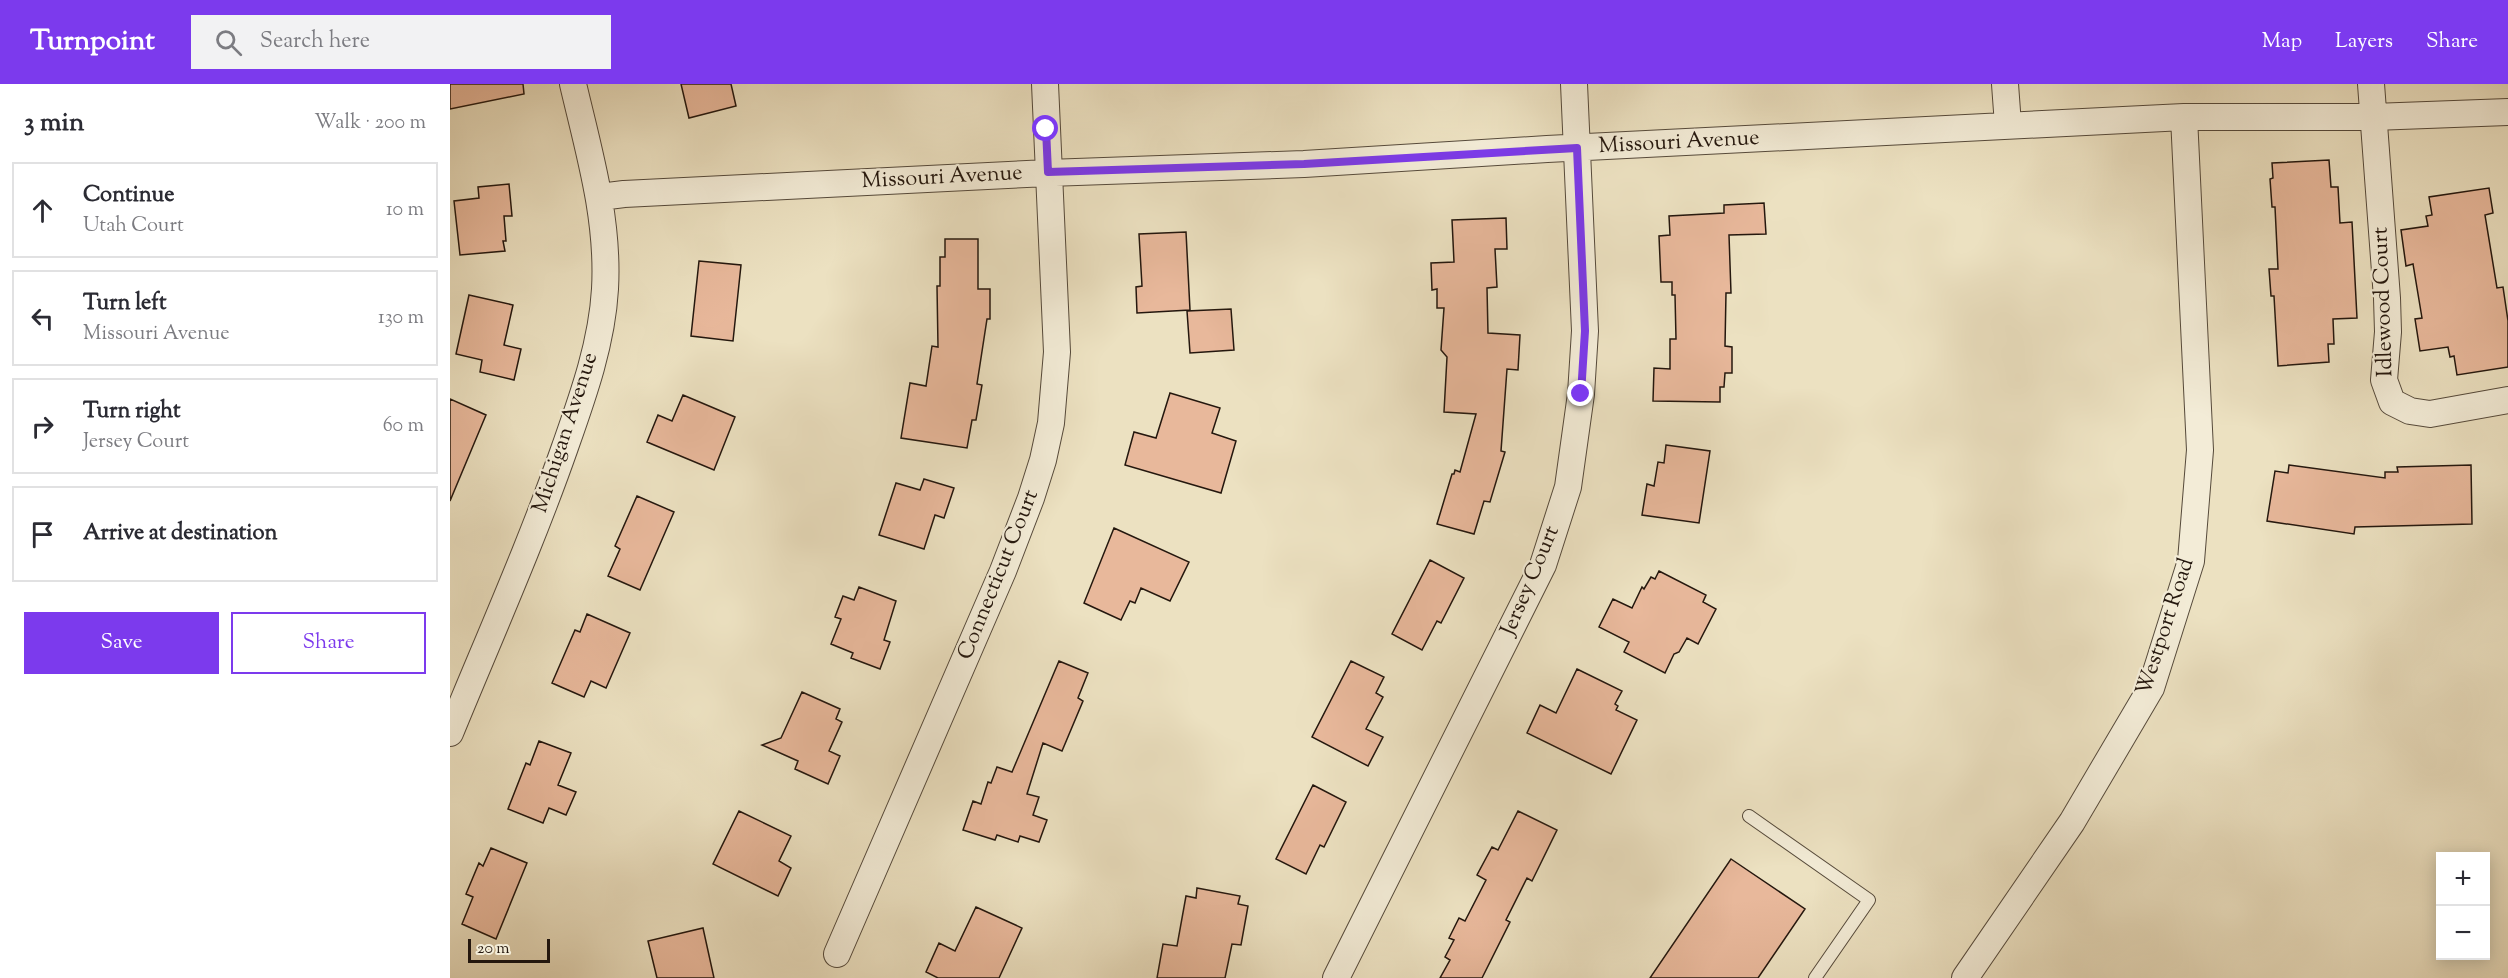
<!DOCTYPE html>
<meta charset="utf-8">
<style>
:root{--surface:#fff;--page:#f2f2f3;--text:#2b2b33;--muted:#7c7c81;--line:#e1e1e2;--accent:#7c3aed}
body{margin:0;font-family:"Sorts Mill Goudy",serif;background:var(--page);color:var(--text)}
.controls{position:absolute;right:18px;bottom:18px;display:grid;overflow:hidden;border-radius:0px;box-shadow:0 3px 15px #0003}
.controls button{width:54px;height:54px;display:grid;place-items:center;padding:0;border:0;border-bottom:2px solid var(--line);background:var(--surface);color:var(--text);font:30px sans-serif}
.scale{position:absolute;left:18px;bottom:15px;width:82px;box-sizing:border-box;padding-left:6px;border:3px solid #24170e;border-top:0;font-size:16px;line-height:21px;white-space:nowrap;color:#24170e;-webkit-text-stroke:4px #f3ecd7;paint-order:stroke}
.stop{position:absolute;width:18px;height:18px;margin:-14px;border:4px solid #7c3aed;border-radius:50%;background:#fff}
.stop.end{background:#7c3aed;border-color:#fff;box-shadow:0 2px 6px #0008}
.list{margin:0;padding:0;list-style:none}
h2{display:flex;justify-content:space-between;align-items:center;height:78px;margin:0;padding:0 24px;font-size:26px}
h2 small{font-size:20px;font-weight:400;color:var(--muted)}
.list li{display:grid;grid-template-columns:39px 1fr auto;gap:18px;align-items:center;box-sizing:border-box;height:96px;margin:0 12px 12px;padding:0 12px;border:2px solid var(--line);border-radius:0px}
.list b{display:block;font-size:22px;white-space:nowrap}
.list p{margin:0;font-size:20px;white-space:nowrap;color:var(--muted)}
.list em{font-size:20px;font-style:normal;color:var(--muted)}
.actions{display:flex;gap:12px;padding:18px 24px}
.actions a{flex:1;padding:14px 0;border:2px solid var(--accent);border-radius:0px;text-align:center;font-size:21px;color:var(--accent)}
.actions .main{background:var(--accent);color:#fff}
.icon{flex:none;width:33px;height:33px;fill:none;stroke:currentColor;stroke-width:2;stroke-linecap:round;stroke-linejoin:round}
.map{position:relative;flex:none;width:2058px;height:894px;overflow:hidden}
header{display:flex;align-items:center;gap:36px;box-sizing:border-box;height:84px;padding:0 30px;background:var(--accent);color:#fff}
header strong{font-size:28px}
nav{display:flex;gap:33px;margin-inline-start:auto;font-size:21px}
.search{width:420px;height:54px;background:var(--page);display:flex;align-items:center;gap:15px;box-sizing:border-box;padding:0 21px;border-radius:0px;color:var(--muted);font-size:22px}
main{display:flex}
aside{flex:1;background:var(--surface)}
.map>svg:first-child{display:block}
</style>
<header>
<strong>Turnpoint</strong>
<div class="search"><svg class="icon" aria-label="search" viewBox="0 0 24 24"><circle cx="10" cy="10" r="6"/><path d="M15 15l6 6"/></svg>Search here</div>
<nav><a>Map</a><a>Layers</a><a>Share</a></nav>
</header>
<main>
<aside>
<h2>3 min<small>Walk · 200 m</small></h2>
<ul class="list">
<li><svg class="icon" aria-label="ahead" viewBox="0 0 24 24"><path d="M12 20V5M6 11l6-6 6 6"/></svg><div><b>Continue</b><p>Utah Court</p></div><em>10 m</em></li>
<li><svg class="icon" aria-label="left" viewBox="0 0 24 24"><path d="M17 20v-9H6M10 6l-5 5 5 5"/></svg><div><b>Turn left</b><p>Missouri Avenue</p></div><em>130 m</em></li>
<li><svg class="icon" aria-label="right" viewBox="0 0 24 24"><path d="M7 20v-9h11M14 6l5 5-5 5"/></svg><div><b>Turn right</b><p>Jersey Court</p></div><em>60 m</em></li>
<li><svg class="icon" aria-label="arrive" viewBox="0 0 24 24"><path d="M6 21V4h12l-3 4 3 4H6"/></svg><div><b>Arrive at destination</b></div></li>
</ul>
<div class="actions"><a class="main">Save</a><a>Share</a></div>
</aside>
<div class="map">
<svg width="2058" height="894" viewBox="0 0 2058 894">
<rect width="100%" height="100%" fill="#ece1c1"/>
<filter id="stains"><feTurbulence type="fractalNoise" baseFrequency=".00333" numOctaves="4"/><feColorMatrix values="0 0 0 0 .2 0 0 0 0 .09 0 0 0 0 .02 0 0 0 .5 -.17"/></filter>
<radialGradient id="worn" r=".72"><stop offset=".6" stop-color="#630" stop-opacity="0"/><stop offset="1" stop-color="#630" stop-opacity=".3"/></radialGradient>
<path fill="#e8b89b" stroke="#24170e" stroke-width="1.5" d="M 0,0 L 73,0 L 74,10 L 0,25 Z
M 231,0 L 281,0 L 286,22 L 239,34 Z
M 1879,76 L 1881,103 L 1888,103 L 1890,139 L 1902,138 L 1907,234 L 1883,235 L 1884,260 L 1878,260 L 1879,278 L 1828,282 L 1824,212 L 1821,212 L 1819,185 L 1828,185 L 1825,123 L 1822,123 L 1820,95 L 1823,94 L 1822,79 Z
M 59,100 L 62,132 L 54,132 L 56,157 L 53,157 L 55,167 L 10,171 L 4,117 L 29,114 L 28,103 Z
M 2039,104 L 2043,129 L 2035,131 L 2047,204 L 2053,203 L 2058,237 L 2058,283 L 2007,291 L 2004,272 L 2000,273 L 1998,263 L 1970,267 L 1965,235 L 1972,234 L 1963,180 L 1956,182 L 1951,146 L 1978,142 L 1976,132 L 1982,131 L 1979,113 Z
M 1314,119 L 1316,150 L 1279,151 L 1281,209 L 1276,209 L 1275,262 L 1282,263 L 1282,289 L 1275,289 L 1274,303 L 1270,303 L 1270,318 L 1203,317 L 1204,284 L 1220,285 L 1220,255 L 1226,255 L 1225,211 L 1222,211 L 1222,198 L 1211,198 L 1209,152 L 1220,151 L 1219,132 L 1274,129 L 1274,121 Z
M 1056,134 L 1057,165 L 1045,165 L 1047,203 L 1037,204 L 1038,249 L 1070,251 L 1068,286 L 1057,285 L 1051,367 L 1055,368 L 1040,418 L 1034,417 L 1024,450 L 987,440 L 1002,390 L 1004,390 L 1005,386 L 1010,388 L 1026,330 L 994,328 L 997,273 L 991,266 L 994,224 L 987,224 L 987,205 L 982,206 L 981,179 L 1004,178 L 1002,136 Z
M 736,148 L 740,226 L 687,229 L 686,203 L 692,202 L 689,150 Z
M 495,155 L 528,155 L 528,205 L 540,205 L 540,235 L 537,235 L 527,300 L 532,301 L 526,336 L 522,336 L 517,364 L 451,354 L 460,299 L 476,302 L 482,262 L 488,263 L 487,202 L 490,202 L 490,173 L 495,173 Z
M 249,177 L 291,181 L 283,257 L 241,252 Z
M 19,211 L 63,221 L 54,261 L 71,265 L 64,296 L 30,288 L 32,276 L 6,270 Z
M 781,225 L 784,266 L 740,269 L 737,227 Z
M 720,309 L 770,324 L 762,349 L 786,357 L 771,409 L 675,381 L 684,348 L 706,354 Z
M 233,311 L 285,333 L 264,386 L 197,358 L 208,331 L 222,337 Z
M 0,315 L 36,331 L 0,417 Z
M 1216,361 L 1260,367 L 1249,439 L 1192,431 L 1197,400 L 1204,402 L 1208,378 L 1214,379 Z
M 1839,381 L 1935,394 L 1935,388 L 1948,388 L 1947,383 L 2021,381 L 2022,440 L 1905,443 L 1904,450 L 1817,437 L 1825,387 L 1838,389 Z
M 474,395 L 504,404 L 494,434 L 485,431 L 474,465 L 429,451 L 446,399 L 470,406 Z
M 187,412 L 224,428 L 190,506 L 158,492 L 170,465 L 165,462 Z
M 664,444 L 739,478 L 720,517 L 691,504 L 685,519 L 680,517 L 671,536 L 634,519 Z
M 980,476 L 1014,494 L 991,539 L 987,537 L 972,566 L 942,550 Z
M 1209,487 L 1256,511 L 1253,518 L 1266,525 L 1248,560 L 1237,554 L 1229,568 L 1224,570 L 1215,589 L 1174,568 L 1179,558 L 1149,543 L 1163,515 L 1182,524 L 1192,503 L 1194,505 L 1201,493 L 1205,495 Z
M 409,503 L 446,517 L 434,556 L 440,558 L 430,585 L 401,574 L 403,569 L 381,560 L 391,535 L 385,533 L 393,512 L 404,516 Z
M 137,530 L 180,549 L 156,604 L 141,597 L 134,613 L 102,599 L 125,546 L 130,548 Z
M 609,577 L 638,589 L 628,614 L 633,617 L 612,667 L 593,659 L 577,710 L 589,713 L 583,731 L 597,736 L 589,758 L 570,752 L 568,758 L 547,751 L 545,756 L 513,746 L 523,717 L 531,720 L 538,698 L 541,699 L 547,683 L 562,688 Z
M 901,577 L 934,593 L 926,609 L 933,613 L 916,645 L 933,653 L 918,682 L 862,653 Z
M 1127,585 L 1172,607 L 1165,620 L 1168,622 L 1166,626 L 1187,636 L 1161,690 L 1077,649 L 1090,621 L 1106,629 Z
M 352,608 L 390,625 L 386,635 L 392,638 L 379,667 L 390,672 L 378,700 L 345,685 L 348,677 L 312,661 L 331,654 Z
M 89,657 L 121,669 L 108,701 L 126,708 L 116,731 L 99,724 L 93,739 L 58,725 L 76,679 L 80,681 Z
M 863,701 L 896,718 L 874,763 L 870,761 L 856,790 L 826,775 Z
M 289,727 L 341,752 L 329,777 L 341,784 L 328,812 L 263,780 Z
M 1068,727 L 1107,746 L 1082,797 L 1077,794 L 1056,836 L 1060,838 L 1032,894 L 990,894 L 1000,876 L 995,873 L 1004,856 L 999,854 L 1009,834 L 1015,837 L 1036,796 L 1027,791 L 1042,763 L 1048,766 Z
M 41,764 L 77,779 L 46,855 L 12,840 L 23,813 L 16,810 L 29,779 L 33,782 Z
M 1281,775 L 1355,825 L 1308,894 L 1200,894 Z
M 747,804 L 790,812 L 788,820 L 798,822 L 791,861 L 782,860 L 775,894 L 707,894 L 713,860 L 727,862 L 736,812 L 746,814 Z
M 526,823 L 572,844 L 549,894 L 488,894 L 476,888 L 489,859 L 505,867 Z
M 253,844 L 264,894 L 207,894 L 198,857 Z"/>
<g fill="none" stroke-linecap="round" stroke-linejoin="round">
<defs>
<path id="service" d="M 1299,732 L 1419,816 L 1365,894"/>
<path id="minor" d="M 1555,0 L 1558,41
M 1921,0 L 1937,214 L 1938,248 L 1934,296 L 1942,318 L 1960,327 L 1980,330 L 2058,316
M 150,113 L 174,110 L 598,89 L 854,80 L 1097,65 L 1734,33 L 1923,33 L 2058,28
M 0,649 C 39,554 81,460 115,363 C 133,312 152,259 155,205 C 159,135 139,68 123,0
M 387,870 L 553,487 L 581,414 L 593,376 L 601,339 L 607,268 L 595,0
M 886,894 L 1093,481 L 1118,403 L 1131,310 L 1135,247 L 1124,0
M 1515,894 L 1622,738 L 1701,604 L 1741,477 L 1750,366 L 1734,33"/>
</defs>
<use href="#service" stroke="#564a3b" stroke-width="14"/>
<use href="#minor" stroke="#564a3b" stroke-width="28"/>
<use href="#service" stroke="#f3ecd7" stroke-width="12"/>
<use href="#minor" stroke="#f3ecd7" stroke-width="26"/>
</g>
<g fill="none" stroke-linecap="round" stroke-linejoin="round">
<path stroke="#7c3aed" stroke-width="8" d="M 596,45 L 598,88 L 854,80 L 1127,64 L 1135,247 L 1131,310"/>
</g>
<g text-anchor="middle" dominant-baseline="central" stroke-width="4.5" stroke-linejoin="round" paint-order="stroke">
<g font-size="22" fill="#24170e" stroke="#f3ecd7">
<text transform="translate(1229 59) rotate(-3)">Missouri Avenue</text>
<text transform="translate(492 94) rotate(-3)">Missouri Avenue</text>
<text transform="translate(1934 218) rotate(-92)">Idlewood Court</text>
<text transform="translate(116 349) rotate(-72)">Michigan Avenue</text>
<text transform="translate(549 491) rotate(-68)">Connecticut Court</text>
<text transform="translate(1081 497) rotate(-67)">Jersey Court</text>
<text transform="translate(1716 543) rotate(-72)">Westport Road</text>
</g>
</g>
<rect width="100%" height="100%" filter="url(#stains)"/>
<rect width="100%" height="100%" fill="url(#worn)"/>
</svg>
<div class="controls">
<button>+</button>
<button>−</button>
</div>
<div class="scale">20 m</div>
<div class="stop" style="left:596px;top:45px"></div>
<div class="stop end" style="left:1131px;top:310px"></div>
</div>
</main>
